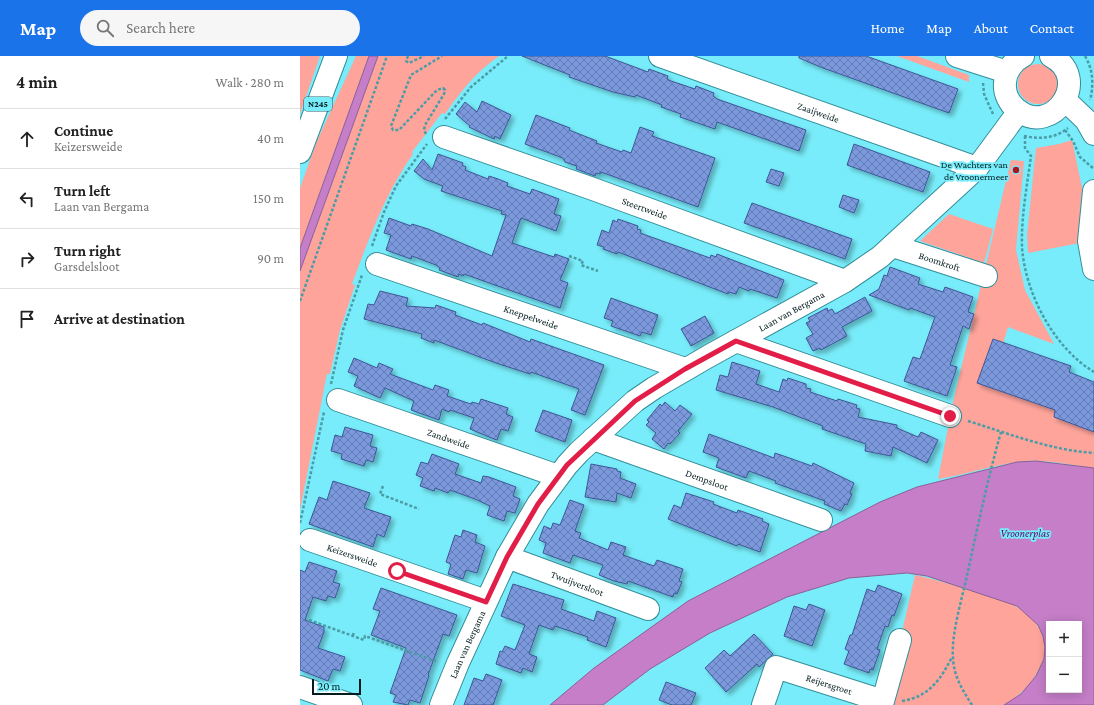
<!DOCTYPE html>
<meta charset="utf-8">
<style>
:root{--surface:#fff;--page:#f6f6f6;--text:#222;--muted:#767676;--line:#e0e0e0;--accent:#1a73e8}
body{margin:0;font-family:"Crimson Pro",serif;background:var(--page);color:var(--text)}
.controls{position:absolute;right:12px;bottom:12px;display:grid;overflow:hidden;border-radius:0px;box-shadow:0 2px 10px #0003}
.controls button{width:36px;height:36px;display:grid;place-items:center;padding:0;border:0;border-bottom:1px solid var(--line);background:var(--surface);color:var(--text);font:20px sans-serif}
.scale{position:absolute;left:12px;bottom:10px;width:49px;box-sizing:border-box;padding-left:4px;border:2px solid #031c1f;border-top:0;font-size:11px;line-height:14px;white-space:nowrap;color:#031c1f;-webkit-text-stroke:3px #78ecfa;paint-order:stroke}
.stop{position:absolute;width:12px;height:12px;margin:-9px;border:3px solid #e11d48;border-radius:50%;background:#fff}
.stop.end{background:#e11d48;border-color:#fff;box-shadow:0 1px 4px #0008}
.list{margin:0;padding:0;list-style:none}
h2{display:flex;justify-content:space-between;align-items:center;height:52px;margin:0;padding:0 16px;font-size:17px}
h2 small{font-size:13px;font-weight:400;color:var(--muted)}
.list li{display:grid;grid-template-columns:26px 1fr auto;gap:12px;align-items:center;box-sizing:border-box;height:60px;padding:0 16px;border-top:1px solid var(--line)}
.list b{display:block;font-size:15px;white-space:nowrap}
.list p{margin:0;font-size:13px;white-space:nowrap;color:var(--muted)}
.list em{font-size:13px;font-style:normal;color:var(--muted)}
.icon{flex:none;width:22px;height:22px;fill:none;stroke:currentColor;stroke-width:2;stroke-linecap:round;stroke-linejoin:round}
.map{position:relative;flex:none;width:794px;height:649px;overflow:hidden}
header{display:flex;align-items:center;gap:24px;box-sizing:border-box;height:56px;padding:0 20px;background:var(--accent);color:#fff}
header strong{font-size:19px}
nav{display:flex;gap:22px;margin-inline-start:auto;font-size:14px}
.search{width:280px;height:36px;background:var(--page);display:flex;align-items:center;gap:10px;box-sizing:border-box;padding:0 14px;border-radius:22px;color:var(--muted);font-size:15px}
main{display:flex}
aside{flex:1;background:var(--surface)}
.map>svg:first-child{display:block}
</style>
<header>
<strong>Map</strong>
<div class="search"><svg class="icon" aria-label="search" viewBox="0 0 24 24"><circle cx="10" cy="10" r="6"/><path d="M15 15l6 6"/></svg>Search here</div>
<nav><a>Home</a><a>Map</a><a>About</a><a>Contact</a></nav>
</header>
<main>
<aside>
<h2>4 min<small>Walk · 280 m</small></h2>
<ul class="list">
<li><svg class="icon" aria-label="ahead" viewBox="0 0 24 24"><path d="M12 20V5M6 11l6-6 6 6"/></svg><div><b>Continue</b><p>Keizersweide</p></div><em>40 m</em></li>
<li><svg class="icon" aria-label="left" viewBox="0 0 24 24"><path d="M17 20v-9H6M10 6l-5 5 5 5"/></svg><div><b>Turn left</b><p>Laan van Bergama</p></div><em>150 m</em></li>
<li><svg class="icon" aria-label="right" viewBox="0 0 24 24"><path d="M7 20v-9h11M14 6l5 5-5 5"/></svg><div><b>Turn right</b><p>Garsdelsloot</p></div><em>90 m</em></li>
<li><svg class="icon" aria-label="arrive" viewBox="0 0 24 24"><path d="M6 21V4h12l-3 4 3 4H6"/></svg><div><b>Arrive at destination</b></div></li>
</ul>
</aside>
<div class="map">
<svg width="794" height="649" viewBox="0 0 794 649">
<defs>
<pattern id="building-cross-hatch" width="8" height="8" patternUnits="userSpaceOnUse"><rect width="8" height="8" fill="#7b99dd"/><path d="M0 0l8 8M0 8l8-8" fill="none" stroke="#637cb3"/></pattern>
<filter id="shadow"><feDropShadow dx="3.5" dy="3.5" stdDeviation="2" flood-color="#0004"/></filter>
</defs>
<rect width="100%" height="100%" fill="#78ecfa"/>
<path fill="#fea49b" d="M 0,0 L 20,0 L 0,58 Z
M 56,0 L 69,0 L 0,192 L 0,132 L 16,87 Z
M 78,0 L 199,0 C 176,16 161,35 145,58 L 142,57 L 112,96 L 113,98 C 85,138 69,182 52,228 L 55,229 L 40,274 L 30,318 L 27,318 L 0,454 L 0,215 Z
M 597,0 L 617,0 L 669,19 L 669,26 Z
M718 28a20 20 0 1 1 40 0a20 20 0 1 1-40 0Z
M 772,84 L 782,132 L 780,160 L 780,187 L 728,197 L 727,179 L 736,92 L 759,88 Z
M 711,104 L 724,105 L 716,194 L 725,234 L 754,288 L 708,271 L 691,328 L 764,353 L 794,371 L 794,412 C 769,409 742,402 717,406 C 690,410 664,419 638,423 L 653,346 Z
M 649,158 L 693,173 L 684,207 L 620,185 Z
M 615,519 C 639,524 662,532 686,539 C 696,542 708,545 717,551 C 736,562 752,584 742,607 C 734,625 722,639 704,649 L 585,649 Z"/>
<path fill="#c57ec7" stroke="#8b6195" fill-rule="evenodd" d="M 69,0 L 78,0 L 0,215 L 0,192 Z
M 736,405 L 794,412 L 794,649 L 704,649 L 721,638 L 736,620 L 744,603 L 745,591 L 743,580 L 738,569 L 717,550 L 627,520 L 607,517 L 549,522 L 487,541 L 410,577 L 350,613 L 303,649 L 250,649 L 294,612 L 388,545 L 580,446 L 617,431 L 717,406 ZM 749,568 L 779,568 L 779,634 L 749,634 Z"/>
<path fill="url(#building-cross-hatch)" stroke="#3d5796" filter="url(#shadow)" d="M 222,0 L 305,0 L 348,16 L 349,13 L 368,20 L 367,23 L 371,25 L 395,33 L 396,30 L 414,37 L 413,40 L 417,43 L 506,74 L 499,95 L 417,66 L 415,73 L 380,61 L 381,58 L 361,51 L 362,49 L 336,39 L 335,41 L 313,36 L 269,21 L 270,19 Z
M 499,0 L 566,0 L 658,33 L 649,57 L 523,12 L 499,2 Z
M 182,45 L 211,59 L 200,83 L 195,80 L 194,83 L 169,71 L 170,70 L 156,58 L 165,46 L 177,56 Z
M 236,59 L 270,72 L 269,74 L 297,85 L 296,87 L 322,96 L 323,94 L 331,97 L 340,71 L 354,76 L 352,80 L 415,102 L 398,151 L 301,116 L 300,118 L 296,117 L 295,120 L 276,113 L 277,110 L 265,106 L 263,102 L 225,88 Z
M 554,88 L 630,116 L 623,136 L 547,109 Z
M 138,98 L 163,107 L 162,109 L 166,111 L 165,114 L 188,123 L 189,120 L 198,123 L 208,127 L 207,130 L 230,138 L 232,133 L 259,143 L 254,158 L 261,160 L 256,175 L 221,162 L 212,187 L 254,201 L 255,198 L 269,203 L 260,224 L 268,227 L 260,252 L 164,218 L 163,220 L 159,218 L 158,221 L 139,214 L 140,212 L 136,209 L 112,200 L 111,203 L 86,194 L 91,179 L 84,177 L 89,162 L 111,170 L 112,168 L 128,173 L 192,200 L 206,159 L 201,158 L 202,155 L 141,135 L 143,130 L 124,123 L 114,115 L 123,103 L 132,114 Z
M 471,113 L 484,117 L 479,130 L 466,126 Z
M 543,139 L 559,144 L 554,157 L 539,151 Z
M 452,147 L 552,183 L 545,203 L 444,167 Z
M 318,163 L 338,170 L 337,173 L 341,174 L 340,177 L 410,202 L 411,199 L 416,201 L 417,198 L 484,224 L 477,242 L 450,233 L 449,235 L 439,231 L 436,238 L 429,236 L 428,238 L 318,196 L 317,198 L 303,193 L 304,191 L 297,189 L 302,174 L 309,177 L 313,164 L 317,166 Z
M 590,211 L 620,222 L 618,228 L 643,236 L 645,231 L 673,241 L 668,256 L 674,258 L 669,273 L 663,270 L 650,309 L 657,311 L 647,340 L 604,325 L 613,301 L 620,303 L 635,261 L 610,252 L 609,254 L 569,239 L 579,233 L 584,219 L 587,220 Z
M 80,235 L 108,242 L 106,250 L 135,252 L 136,249 L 156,256 L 155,259 L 182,269 L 183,267 L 230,286 L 231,283 L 304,309 L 285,359 L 271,354 L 279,333 L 231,316 L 230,318 L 196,307 L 134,284 L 134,287 L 121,282 L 122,278 L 64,263 L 68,248 L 74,249 Z
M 565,241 L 572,255 L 542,271 L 547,280 L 521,294 L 520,292 L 513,295 L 506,282 L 513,278 L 506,267 L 510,265 L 508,262 L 527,252 L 528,255 L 532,253 L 535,258 Z
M 311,242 L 358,259 L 351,279 L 342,276 L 340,280 L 311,270 L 313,265 L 304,262 Z
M 405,260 L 414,277 L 391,290 L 381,273 Z
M 693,283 L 771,310 L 769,316 L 794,326 L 794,376 L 754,361 L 755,354 L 677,327 Z
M 54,302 L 77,312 L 79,307 L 93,313 L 90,318 L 133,334 L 135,329 L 149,334 L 147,340 L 171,348 L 172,346 L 179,348 L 181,343 L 208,352 L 206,358 L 213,361 L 208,375 L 201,373 L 197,384 L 194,383 L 170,373 L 174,362 L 150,354 L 149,356 L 142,353 L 139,364 L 111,354 L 114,345 L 85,332 L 80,342 L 54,330 L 58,320 L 48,316 Z
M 432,306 L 460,315 L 456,328 L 479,336 L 483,323 L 487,325 L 488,322 L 506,328 L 506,332 L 511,333 L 510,336 L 537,345 L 538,343 L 557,349 L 556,352 L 560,353 L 558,361 L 597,369 L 597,372 L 618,381 L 621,376 L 638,384 L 627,407 L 593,391 L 591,400 L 565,395 L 566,388 L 522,373 L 523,370 L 473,351 L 416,334 L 420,319 L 428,321 Z
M 365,346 L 375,355 L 380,349 L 392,358 L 378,375 L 380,377 L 370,388 L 368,387 L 364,393 L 352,383 L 356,377 L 346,369 L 349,366 L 347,364 L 360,348 L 362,350 Z
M 243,354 L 272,364 L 265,386 L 235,375 Z
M 45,371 L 73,379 L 70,390 L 77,392 L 73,406 L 66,404 L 64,410 L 41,403 L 42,398 L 31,395 L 35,379 L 42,381 Z
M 409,378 L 474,402 L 475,397 L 512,410 L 513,407 L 554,427 L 550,437 L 552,438 L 547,449 L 545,448 L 541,455 L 524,448 L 525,445 L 475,427 L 476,425 L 449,415 L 446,422 L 416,411 L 419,402 L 403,396 Z
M 132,398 L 159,408 L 155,418 L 181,427 L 183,420 L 189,421 L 216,431 L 213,440 L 220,443 L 215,457 L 207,455 L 204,465 L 187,459 L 190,450 L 175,443 L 150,434 L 148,437 L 135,432 L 134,435 L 120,430 L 123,422 L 116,419 L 121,406 L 128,408 Z
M 291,408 L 317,413 L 317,415 L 321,416 L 320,422 L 336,428 L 331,442 L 317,437 L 316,446 L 285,441 Z
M 33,425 L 70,437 L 64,452 L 91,461 L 84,481 L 77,478 L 73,491 L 9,468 L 19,441 L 27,444 Z
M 386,437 L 414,446 L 413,448 L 437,457 L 438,454 L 463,463 L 462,465 L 469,468 L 460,496 L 438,488 L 437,490 L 368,463 L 374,449 L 381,452 Z
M 270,444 L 284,449 L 275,475 L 281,477 L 279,482 L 308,494 L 311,486 L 326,491 L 323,499 L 354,510 L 357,504 L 383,513 L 379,525 L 382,526 L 377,538 L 374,537 L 373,541 L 328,525 L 327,528 L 314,525 L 299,519 L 303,509 L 273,499 L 270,507 L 243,497 L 246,487 L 239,484 L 244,470 L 251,473 L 253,467 L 260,469 Z
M 163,474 L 177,479 L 175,486 L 185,490 L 177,517 L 166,514 L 163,523 L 148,518 L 151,508 L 146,506 L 155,479 L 161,481 Z
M 9,506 L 37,515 L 33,526 L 40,528 L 35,542 L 28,540 L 26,545 L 13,541 L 5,564 L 24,571 L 24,576 L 18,592 L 45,601 L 40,615 L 33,613 L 28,625 L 0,614 L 0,514 L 5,516 Z
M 213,528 L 264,544 L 261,553 L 294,565 L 297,555 L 316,562 L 306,591 L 287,584 L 288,581 L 255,570 L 253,574 L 239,569 L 229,598 L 237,601 L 232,616 L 223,612 L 221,617 L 196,608 L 200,595 L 202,596 L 205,590 L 215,594 L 225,569 L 201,560 Z
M 578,529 L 602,538 L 594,560 L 592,559 L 588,571 L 585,570 L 577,593 L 580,594 L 573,614 L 570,613 L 569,617 L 544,608 L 549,595 L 545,593 L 550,579 L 552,579 L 567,533 L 575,536 Z
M 81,532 L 157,559 L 149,580 L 143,578 L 128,619 L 129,620 L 120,647 L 110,644 L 108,649 L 93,646 L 96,639 L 90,637 L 106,592 L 71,579 L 80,555 L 73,553 Z
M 509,548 L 525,554 L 512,590 L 484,580 L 494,550 L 506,554 Z
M 454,578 L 473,598 L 459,611 L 457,608 L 426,636 L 405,612 L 424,594 L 430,600 Z
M 186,618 L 202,624 L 193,649 L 164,649 L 174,622 L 183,625 Z
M 366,626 L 396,637 L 391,649 L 372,649 L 359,644 Z"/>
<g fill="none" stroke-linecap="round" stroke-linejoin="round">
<defs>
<g id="minor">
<path id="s1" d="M 360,0 L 677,112"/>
<path d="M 657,0 L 707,16"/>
<path d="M 723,0 C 713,5 705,16 705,27 C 704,37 709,47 717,54 C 753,82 793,22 751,0"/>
<path d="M 765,44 L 786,64 L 794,78"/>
<path id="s2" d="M 144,81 L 293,133 L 545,225"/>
<path d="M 794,135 L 789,185 L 794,213"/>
<path id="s3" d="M 593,190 L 686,220"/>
<path id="s4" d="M 77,208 L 385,313"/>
<path d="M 436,285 L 650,360"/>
<path id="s5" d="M 38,344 L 258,420"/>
<path id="s6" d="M 293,383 L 521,464"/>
<path id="s7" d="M 10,484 L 186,545"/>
<path id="s8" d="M 207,501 L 348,553"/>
<path d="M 0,631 L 51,649"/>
<path id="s9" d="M 141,649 L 158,607 L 207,501 L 238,448 L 267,409 L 279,396 L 335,345 L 354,332 L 409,300 L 545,225 L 580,201 L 677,112 L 719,55"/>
<path id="s10" d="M 463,649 L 476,611 L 583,645 L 600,584"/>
</g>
<path id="major" d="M 0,96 L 36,0"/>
</defs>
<use href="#minor" stroke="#348e98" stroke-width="24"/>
<use href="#major" stroke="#348e98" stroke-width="24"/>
<path stroke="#4b9ca6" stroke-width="2.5" stroke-dasharray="3 2" stroke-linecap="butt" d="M 108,0 L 106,5 L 109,7 L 124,0
M 785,0 C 793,13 794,29 790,44
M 683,27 L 684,38 L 693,58
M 145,63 L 171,31 L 208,0
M 765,74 L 773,85 L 780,101 L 794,113
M 126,78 L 124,74 L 125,69 L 144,38 L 145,34 L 143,32 L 137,34 L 99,74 L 93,74 L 91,70 L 111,19 L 142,0
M 724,80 C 739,83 755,83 768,72
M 725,80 L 725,92 L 731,100 C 727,130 721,161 722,191 C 725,237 754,292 794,316
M 72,190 L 84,156 L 96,130 L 127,88
M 269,200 L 283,205 L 281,209 L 298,215
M 0,245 L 87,0
M 31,328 L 43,274 L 62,219
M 668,365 C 710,378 750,394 794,397
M 83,430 L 80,438 L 119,453
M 0,467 L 24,356
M 9,564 L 64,584 L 65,580 L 138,606
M 53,580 L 54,575
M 602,645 C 629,641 641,623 652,601
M 672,649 C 662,633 654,621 653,602 C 651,580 661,546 666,524 C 677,474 687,425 701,376"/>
<use href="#minor" stroke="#fff" stroke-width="22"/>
<use href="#major" stroke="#fff" stroke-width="22"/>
</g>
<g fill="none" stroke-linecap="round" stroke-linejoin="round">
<path stroke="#e11d48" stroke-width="5" d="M 97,515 L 186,546 L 207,501 L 238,448 L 267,409 L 335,345 L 385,313 L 436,285 L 650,360"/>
</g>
<circle fill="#aa151e" stroke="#78ecfa" stroke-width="1.5" cx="716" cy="114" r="4"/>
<g text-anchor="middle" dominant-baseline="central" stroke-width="3.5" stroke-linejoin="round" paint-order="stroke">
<rect fill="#78ecfa" stroke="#265a61" stroke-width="1" x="4" y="41" width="28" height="14" rx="3"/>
<g font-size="9" font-weight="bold" fill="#031c1f">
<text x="18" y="48">N245</text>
</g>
<g font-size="10" fill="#031c1f" stroke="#78ecfa">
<text stroke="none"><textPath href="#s1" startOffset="168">Zaaijweide</textPath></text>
<text stroke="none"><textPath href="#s2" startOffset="213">Steertweide</textPath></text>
<text stroke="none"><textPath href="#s3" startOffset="49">Boomkroft</textPath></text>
<text stroke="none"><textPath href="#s9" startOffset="546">Laan van Bergama</textPath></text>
<text stroke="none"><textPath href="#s4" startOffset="163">Kneppelweide</textPath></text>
<text stroke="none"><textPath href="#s5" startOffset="117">Zandweide</textPath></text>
<text stroke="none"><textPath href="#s6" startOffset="121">Dempsloot</textPath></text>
<text stroke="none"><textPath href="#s7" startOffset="45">Keizersweide</textPath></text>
<text stroke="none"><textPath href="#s8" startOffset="75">Twuijversloot</textPath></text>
<text stroke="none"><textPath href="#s9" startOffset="66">Laan van Bergama</textPath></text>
<text stroke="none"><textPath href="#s10" startOffset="96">Reijersgroet</textPath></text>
</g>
<g font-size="10" fill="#031c1f" stroke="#78ecfa" text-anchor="end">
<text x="708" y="108">De Wachters van<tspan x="708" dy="12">de Vroonermeer</tspan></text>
</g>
<g font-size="11" font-style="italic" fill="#630869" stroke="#78ecfa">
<text x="725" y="477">Vroonerplas</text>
</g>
</g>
</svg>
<div class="controls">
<button>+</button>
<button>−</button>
</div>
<div class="scale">20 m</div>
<div class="stop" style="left:97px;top:515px"></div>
<div class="stop end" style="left:650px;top:360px"></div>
</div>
</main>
